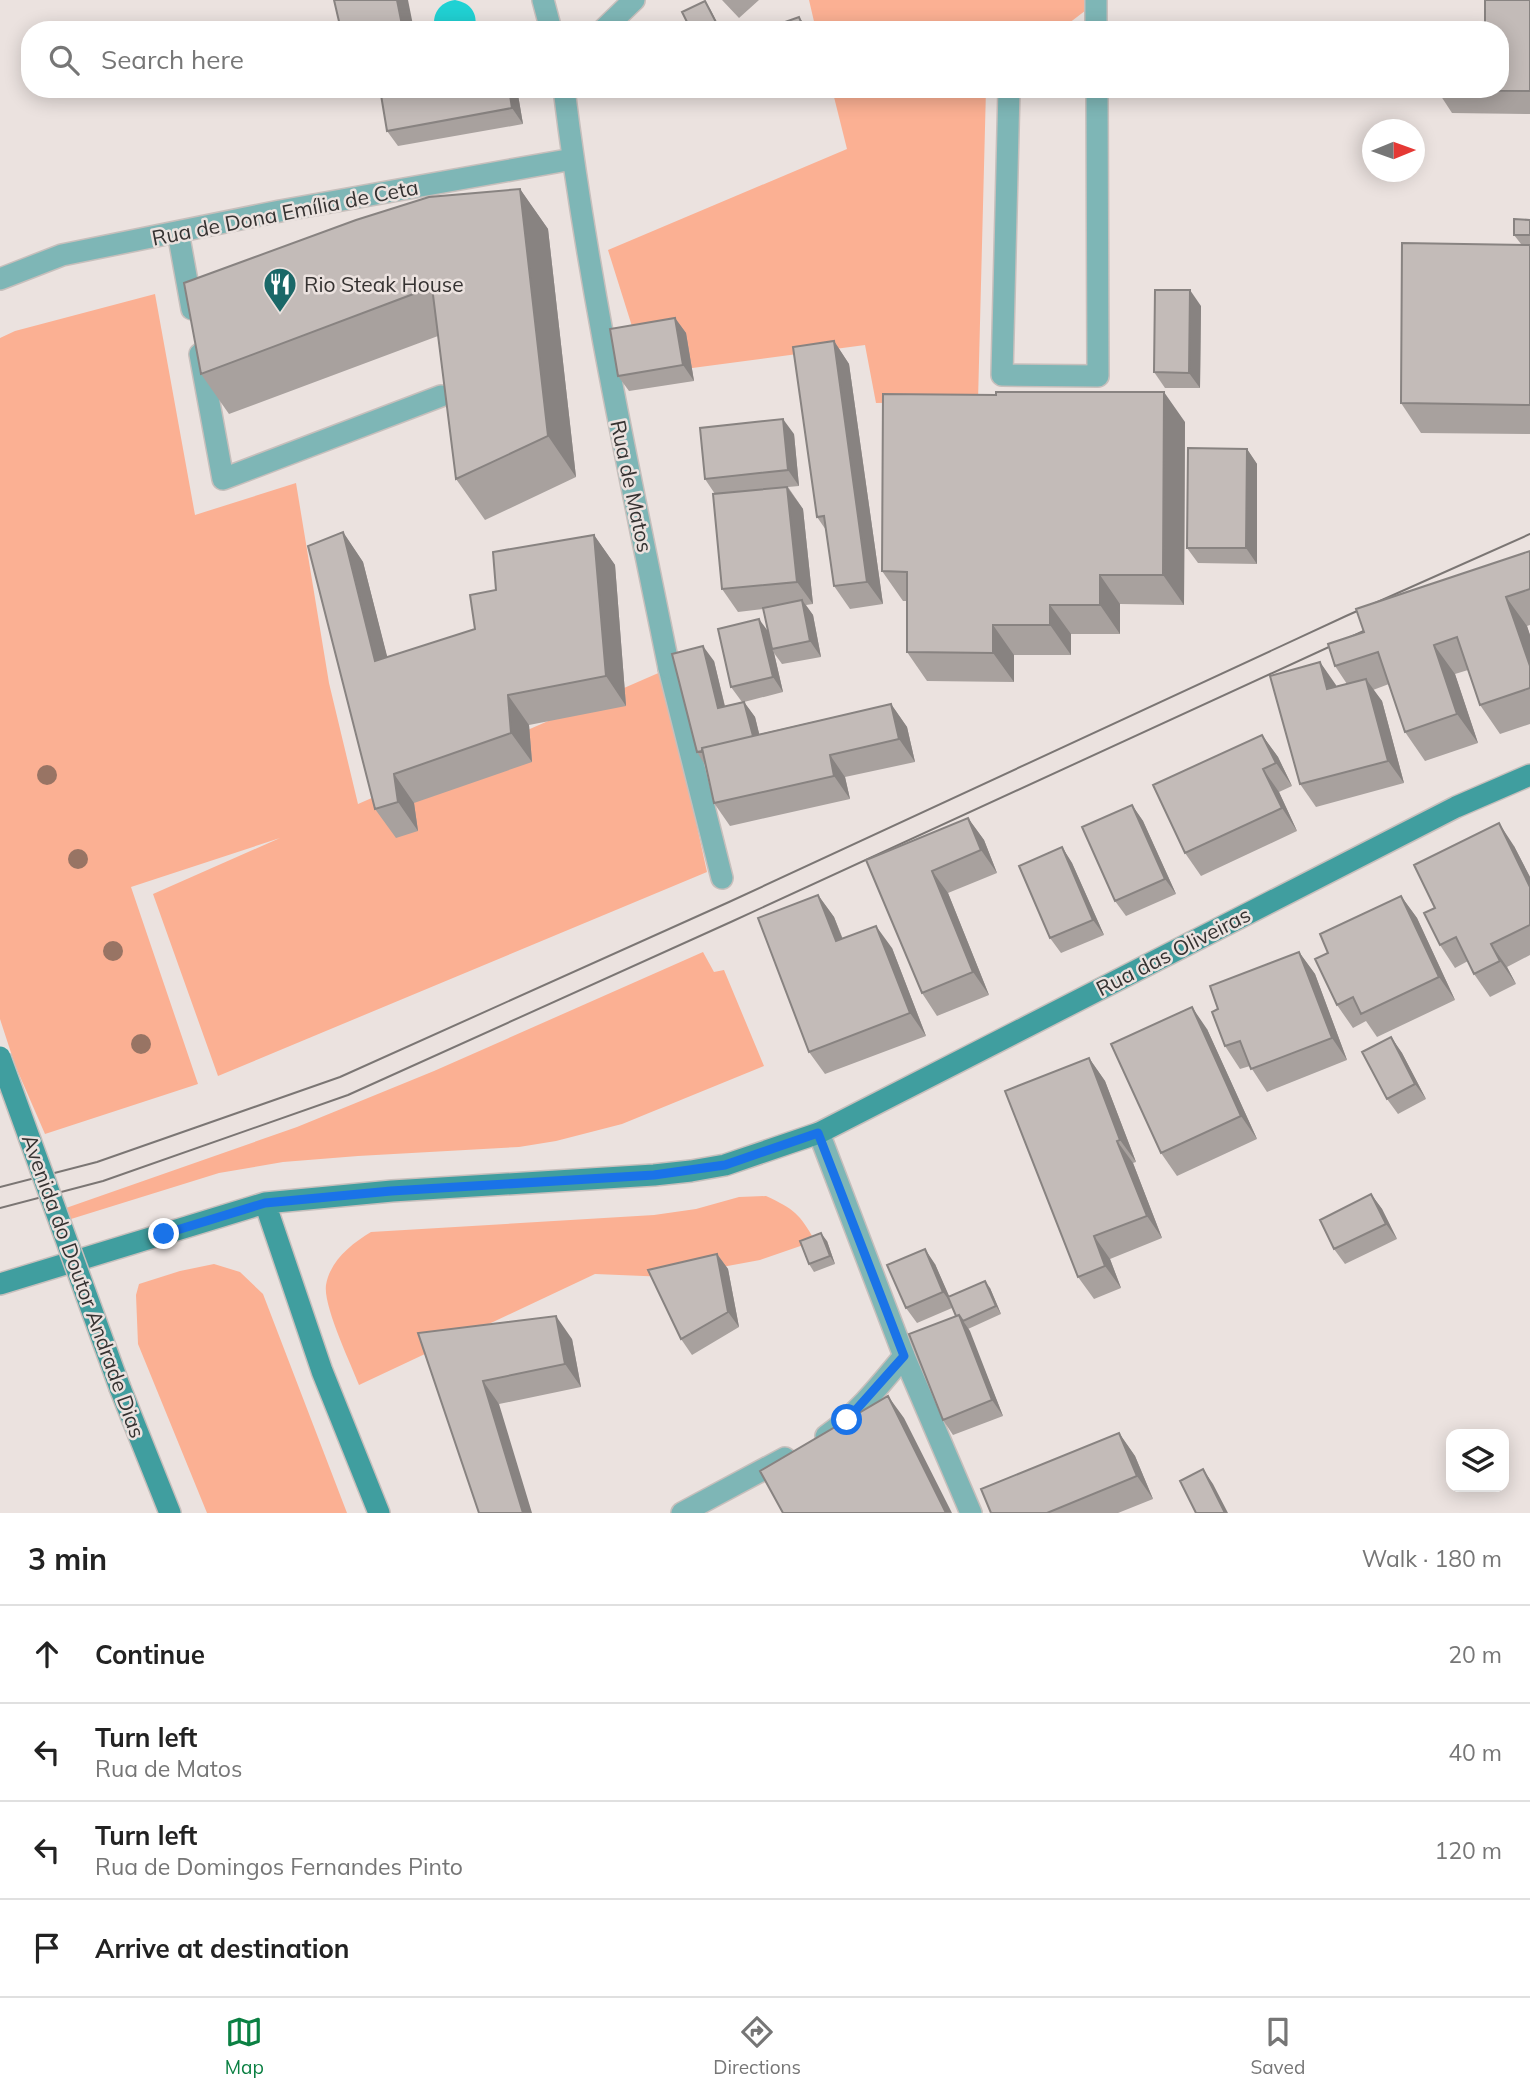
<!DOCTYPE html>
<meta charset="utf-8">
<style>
:root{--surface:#fff;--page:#f2f2f2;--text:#222;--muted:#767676;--line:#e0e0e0;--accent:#0b8043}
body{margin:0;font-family:Mulish,sans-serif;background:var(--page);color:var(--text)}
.controls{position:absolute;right:21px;bottom:21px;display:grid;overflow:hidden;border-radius:14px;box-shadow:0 4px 18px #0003}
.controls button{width:63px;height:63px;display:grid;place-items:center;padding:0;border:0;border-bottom:2px solid var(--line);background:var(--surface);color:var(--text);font:35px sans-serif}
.compass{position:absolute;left:1362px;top:119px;width:63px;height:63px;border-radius:50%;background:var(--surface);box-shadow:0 4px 18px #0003;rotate:89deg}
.stop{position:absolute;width:21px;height:21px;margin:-16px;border:5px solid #1a73e8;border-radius:50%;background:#fff}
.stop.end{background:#1a73e8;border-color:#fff;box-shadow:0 2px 7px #0008}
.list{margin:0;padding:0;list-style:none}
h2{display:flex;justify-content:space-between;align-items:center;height:91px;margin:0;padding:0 28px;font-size:30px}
h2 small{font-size:23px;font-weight:400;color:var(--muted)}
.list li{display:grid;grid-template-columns:46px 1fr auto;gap:21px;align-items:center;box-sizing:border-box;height:98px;padding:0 28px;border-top:2px solid var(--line)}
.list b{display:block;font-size:26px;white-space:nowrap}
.list p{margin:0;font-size:23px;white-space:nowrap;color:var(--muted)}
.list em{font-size:23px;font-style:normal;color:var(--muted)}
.icon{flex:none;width:38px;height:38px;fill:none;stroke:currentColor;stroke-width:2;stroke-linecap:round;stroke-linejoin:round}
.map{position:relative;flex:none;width:1530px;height:1513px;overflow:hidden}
.search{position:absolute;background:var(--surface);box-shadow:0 4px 18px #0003;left:21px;right:21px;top:21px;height:77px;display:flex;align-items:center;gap:18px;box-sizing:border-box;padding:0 24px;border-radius:28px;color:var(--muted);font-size:26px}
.sheet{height:483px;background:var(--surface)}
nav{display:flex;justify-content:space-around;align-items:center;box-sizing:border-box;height:98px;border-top:2px solid var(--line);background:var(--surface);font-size:19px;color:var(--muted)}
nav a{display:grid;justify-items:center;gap:4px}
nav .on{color:var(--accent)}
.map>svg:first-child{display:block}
</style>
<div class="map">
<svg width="1530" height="1513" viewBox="0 0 1530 1513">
<rect width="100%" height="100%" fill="#ebe2df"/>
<path fill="#fbb093" d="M 809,0 L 1093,0 L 1094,4 L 1060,30 L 816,30 Z
M 832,89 L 986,89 L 978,401 L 876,403 L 865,345 L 647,374 L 608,250 L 847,149 Z
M 155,294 L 195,515 L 296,483 L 329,683 L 358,804 L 663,671 L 707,872 L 218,1076 L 153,894 L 280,838 L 131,887 L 198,1084 L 45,1134 L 15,1065 L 0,1019 L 0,338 L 15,331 Z
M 703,952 L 714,972 L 724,970 L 764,1066 L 622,1124 L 556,1141 L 519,1147 L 358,1156 L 283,1162 L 219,1173 L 71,1219 L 66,1208 L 297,1127 L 434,1071 Z
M 766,1196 C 794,1209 800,1214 815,1241 L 760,1260 L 668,1277 L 595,1274 L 359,1385 C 351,1364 323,1306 326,1285 C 330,1261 351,1244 371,1232 L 654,1215 L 696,1209 L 739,1197 Z
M 214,1264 L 240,1272 L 263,1294 L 347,1513 L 207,1513 L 138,1344 L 136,1295 L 139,1284 L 180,1271 Z"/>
<path fill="#20d1d3" d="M 455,0 C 471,3 478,13 475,30 L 435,30 C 431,15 439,2 455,0 Z"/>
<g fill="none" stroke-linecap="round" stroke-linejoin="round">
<defs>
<path id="lane" d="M 178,232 L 192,309
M 200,354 L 223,479 L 441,396
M 669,668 L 722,878
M 826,1436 C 857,1414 880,1385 904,1356
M 682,1513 L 785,1458"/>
<path id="street" d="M 543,0 L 551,30
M 1096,0 L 1096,30
M 603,30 L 634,0
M 564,89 C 588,284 630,476 669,668
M 1009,89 L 1002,375 L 1098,376 L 1097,89
M 0,279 L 62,255 L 280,211 L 573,159
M 819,1133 L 904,1356 L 971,1513"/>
<path id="secondary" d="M 265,1203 L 322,1371 L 379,1513
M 0,1284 L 265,1203 L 392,1191 L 654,1175 L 691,1171 L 725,1165 L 819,1133 L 1456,807 L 1530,775
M 120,1388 L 170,1513"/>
</defs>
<use href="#lane" stroke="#c7bfbc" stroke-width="24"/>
<use href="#street" stroke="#c7bfbc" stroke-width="24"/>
<use href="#secondary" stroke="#c7bfbc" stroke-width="24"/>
<use href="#lane" stroke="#7eb6b6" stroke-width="21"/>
<use href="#street" stroke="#7eb6b6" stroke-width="21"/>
<use href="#secondary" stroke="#409e9f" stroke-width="21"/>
<path stroke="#7b7674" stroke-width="2" d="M 0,1187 L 97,1162 L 340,1077 L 729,902 L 1346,616 L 1530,534
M 0,1208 L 103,1181 L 348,1095 L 733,921 L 1381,623"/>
<defs>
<path id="secondary-bridge" d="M 0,1057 L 120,1388"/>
</defs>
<use href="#secondary-bridge" stroke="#c7bfbc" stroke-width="24" stroke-linecap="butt"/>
<use href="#secondary-bridge" stroke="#409e9f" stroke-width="21"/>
</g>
<g fill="#987464">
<circle cx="47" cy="775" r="10"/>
<circle cx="78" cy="859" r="10"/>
<circle cx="113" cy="951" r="10"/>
<circle cx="141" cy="1044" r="10"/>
</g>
<path fill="#a8a19e" d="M 722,0 L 759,0 L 739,18 Z
M 1530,0 L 1530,114 L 1452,113 L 1437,90 L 1500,89 Z
M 517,89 L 523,124 L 398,146 L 387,131 Z
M 520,189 L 548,229 L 576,477 L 485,520 L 456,479 L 438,336 L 229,414 L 201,374 Z
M 1530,220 L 1530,434 L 1421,433 L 1401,403 L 1521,244 L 1514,235 Z
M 1201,306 L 1200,388 L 1165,388 L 1154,372 Z
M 675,318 L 686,333 L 694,381 L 629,391 L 618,376 Z
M 834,341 L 849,364 L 883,604 L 850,609 L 834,586 L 826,530 L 817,517 Z
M 1185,422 L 1184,605 L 1120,604 L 1120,634 L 1071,634 L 1071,655 L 1014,655 L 1014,682 L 927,681 L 907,652 L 907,601 L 903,601 L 882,571 Z
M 794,434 L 799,486 L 788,487 L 803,509 L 813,604 L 806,605 L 813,615 L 821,657 L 782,664 L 774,653 L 783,692 L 744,702 L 755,717 L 759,734 L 891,704 L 907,727 L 915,762 L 845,777 L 850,799 L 730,826 L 714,803 L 705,765 L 697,752 L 714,661 L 725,706 L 742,702 L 731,687 L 768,631 L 763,609 L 738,612 L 722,589 L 715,494 L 705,479 Z
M 1247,449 L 1257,464 L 1257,564 L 1198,563 L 1187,548 Z
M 343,532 L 363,562 L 387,657 L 475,629 L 496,590 L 594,535 L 615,565 L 626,706 L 529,725 L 532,762 L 414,803 L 418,831 L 396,838 L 375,809 Z
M 1530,551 L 1530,625 L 1527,626 L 1530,635 L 1530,724 L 1500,734 L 1480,705 L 1468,670 L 1455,674 L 1478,743 L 1425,761 L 1405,732 L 1389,684 L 1373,690 L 1382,701 L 1404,783 L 1316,807 L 1300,784 L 1320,662 L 1336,687 L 1347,684 L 1335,666 L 1364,632 Z
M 1262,735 L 1278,757 L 1292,786 L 1279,792 L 1297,831 L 1201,876 L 1185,853 Z
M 1132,805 L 1143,821 L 1176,894 L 1126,916 L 1115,901 Z
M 968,818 L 984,840 L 997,873 L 948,893 L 989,995 L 937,1016 L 922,993 L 866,860 Z
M 1514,846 L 1530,877 L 1530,955 L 1507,967 L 1516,984 L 1490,997 L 1474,974 L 1468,961 L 1455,968 L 1440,945 L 1435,908 Z
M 1062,847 L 1072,863 L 1104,935 L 1061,953 L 1050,938 Z
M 818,895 L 834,917 L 843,939 L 892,948 L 926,1036 L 825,1074 L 809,1052 Z
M 1401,896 L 1417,918 L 1455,1000 L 1377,1037 L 1366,1021 L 1353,1028 L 1337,1005 L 1328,953 Z
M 1299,952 L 1315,974 L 1347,1060 L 1267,1092 L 1250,1066 L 1240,1069 L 1225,1046 L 1218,1009 Z
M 1207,1029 L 1257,1139 L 1177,1176 L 1161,1153 Z
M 1391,1037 L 1402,1053 L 1426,1099 L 1398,1114 L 1387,1099 Z
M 1089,1058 L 1105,1081 L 1136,1162 L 1133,1163 L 1162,1238 L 1110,1259 L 1121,1288 L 1094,1299 L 1078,1277 Z
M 1371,1194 L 1382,1209 L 1397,1239 L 1345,1264 L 1334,1249 Z
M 827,1241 L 835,1264 L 814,1272 L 809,1264 Z
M 717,1254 L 728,1269 L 739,1327 L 692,1355 L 681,1339 Z
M 935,1264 L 949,1297 L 990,1288 L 1001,1314 L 968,1329 L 1003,1416 L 953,1435 L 943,1420 L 956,1316 L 952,1308 L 917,1323 L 906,1308 Z
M 418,1333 L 572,1339 L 581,1387 L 499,1404 Z
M 1119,1433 L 1135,1456 L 1153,1499 L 1118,1513 L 991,1513 Z"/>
<path fill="#888381" d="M 397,0 L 408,0 L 414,30 L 403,30 Z
M 705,1 L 710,9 L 721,30 L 720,30 Z
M 799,17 L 805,25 L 807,30 L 804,30 Z
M 509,89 L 517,89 L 523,124 L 512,108 Z
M 520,189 L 548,229 L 576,477 L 548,436 Z
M 1190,290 L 1201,306 L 1200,388 L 1189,373 Z
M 675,318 L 686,333 L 694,381 L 683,365 Z
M 834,341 L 849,364 L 883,604 L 867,582 Z
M 1164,392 L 1185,422 L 1184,605 L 1163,575 Z
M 783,419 L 794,434 L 799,486 L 788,470 Z
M 1247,449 L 1257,464 L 1257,564 L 1246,548 Z
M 787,487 L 803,509 L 813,604 L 797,582 Z
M 343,532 L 363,562 L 396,691 L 375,661 Z
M 594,535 L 615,565 L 626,706 L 606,676 Z
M 1100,575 L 1120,604 L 1120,634 L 1100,605 Z
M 1506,597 L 1527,626 L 1530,635 L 1530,666 Z
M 802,600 L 813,615 L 821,657 L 810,641 Z
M 1050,605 L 1071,634 L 1071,655 L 1050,625 Z
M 759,619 L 770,634 L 772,649 L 774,653 L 783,692 L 773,677 Z
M 993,625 L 1014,655 L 1014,682 L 993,653 Z
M 1434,645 L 1455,674 L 1478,743 L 1457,714 Z
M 703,646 L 714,661 L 729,724 L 718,708 Z
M 1320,662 L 1336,685 L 1343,712 L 1327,689 Z
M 1366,679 L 1382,701 L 1404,783 L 1388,761 Z
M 508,695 L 529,725 L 532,762 L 511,733 Z
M 744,702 L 755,717 L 764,753 L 753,738 Z
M 891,704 L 907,727 L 915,762 L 899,739 Z
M 1262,735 L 1278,757 L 1292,786 L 1276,763 Z
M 830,755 L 845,777 L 850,799 L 834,776 Z
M 1263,769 L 1279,792 L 1297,831 L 1282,808 Z
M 394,774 L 414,803 L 418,831 L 398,802 Z
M 1132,805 L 1143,821 L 1176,894 L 1165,879 Z
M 968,818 L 984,840 L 997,873 L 981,850 Z
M 1499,823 L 1514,846 L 1530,877 L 1530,887 Z
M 1062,847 L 1072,863 L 1104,935 L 1093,920 Z
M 932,871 L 948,893 L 989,995 L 973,972 Z
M 818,895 L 834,917 L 852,964 L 836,941 Z
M 1401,896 L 1417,918 L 1455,1000 L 1439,977 Z
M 876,926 L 892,948 L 926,1036 L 910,1013 Z
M 1491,944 L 1507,967 L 1516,984 L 1500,961 Z
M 1299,952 L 1315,974 L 1347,1060 L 1332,1038 Z
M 1192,1007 L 1207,1029 L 1257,1139 L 1241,1116 Z
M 1391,1037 L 1402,1053 L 1426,1099 L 1415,1084 Z
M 1089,1058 L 1105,1081 L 1136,1162 L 1120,1140 Z
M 1117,1141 L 1133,1163 L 1162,1238 L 1147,1216 Z
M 1371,1194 L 1382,1209 L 1397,1239 L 1386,1224 Z
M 821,1233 L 827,1241 L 835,1264 L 830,1256 Z
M 1094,1236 L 1110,1259 L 1121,1288 L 1105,1266 Z
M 925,1249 L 935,1264 L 954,1307 L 943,1292 Z
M 717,1254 L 728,1269 L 739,1327 L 728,1312 Z
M 985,1281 L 990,1288 L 1001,1314 L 996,1306 Z
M 959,1315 L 970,1331 L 1003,1416 L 992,1400 Z
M 556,1316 L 572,1339 L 581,1387 L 565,1364 Z
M 483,1381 L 499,1404 L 532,1513 L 523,1513 Z
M 888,1396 L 904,1418 L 952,1513 L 946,1513 Z
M 1119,1433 L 1135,1456 L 1153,1499 L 1137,1476 Z
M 1203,1469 L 1213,1484 L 1228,1513 L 1225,1513 Z"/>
<path fill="#c3bbb8" stroke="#888381" stroke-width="2" d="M 334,0 L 397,0 L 403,30 L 341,30 Z
M 1485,0 L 1530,0 L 1530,91 L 1437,90 L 1500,89 L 1500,30 L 1485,30 Z
M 705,1 L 720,30 L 691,30 L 682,12 Z
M 799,17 L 804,30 L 775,30 L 774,26 Z
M 380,89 L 509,89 L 512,108 L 387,131 Z
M 520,189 L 548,436 L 456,479 L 432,287 L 201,374 L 184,283 L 356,220 L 429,197 Z
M 1514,219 L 1530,220 L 1530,235 L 1514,235 Z
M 1402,243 L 1530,245 L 1530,405 L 1401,403 Z
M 1155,290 L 1190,290 L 1189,373 L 1154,372 Z
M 675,318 L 683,365 L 618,376 L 610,329 Z
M 834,341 L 867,582 L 834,586 L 824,516 L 817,517 L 793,347 Z
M 996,392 L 1164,392 L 1163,575 L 1100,575 L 1100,605 L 1050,605 L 1050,625 L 993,625 L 993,653 L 907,652 L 907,572 L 882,571 L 883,394 L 996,395 Z
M 783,419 L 788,470 L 705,479 L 700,428 Z
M 1188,448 L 1247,449 L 1246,548 L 1187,548 Z
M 787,487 L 797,582 L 722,589 L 713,494 Z
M 343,532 L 375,661 L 475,629 L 470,595 L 496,590 L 493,552 L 594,535 L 606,676 L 508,695 L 511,733 L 394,774 L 398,802 L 375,809 L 308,546 Z
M 1530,551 L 1530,589 L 1506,597 L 1530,666 L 1530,688 L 1480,705 L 1457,637 L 1434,645 L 1457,714 L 1405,732 L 1378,652 L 1335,666 L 1328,644 L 1364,632 L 1356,609 Z
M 802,600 L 810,641 L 772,649 L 763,608 Z
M 759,619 L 773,677 L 731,687 L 718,629 Z
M 703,646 L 718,708 L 744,702 L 753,736 L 702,748 L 702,751 L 697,752 L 672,654 Z
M 1320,662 L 1327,689 L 1366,679 L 1388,761 L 1300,784 L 1270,676 Z
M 891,704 L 899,739 L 830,755 L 834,776 L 714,803 L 702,748 Z
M 1262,735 L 1276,763 L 1263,769 L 1282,808 L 1185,853 L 1153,785 Z
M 1132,805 L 1165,879 L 1115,901 L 1082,827 Z
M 968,818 L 981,850 L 932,871 L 973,972 L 922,993 L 866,860 Z
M 1499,823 L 1530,887 L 1530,925 L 1491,944 L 1500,961 L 1474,974 L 1456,937 L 1440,945 L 1424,913 L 1435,908 L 1414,865 Z
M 1062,847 L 1093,920 L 1050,938 L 1019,866 Z
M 818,895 L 836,941 L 876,926 L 910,1013 L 809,1052 L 758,918 Z
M 1401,896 L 1439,977 L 1361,1014 L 1353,997 L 1337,1005 L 1315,959 L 1328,953 L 1320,934 Z
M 1299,952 L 1332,1038 L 1251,1069 L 1240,1041 L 1225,1046 L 1212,1012 L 1218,1009 L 1210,986 Z
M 1192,1007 L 1241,1116 L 1161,1153 L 1111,1044 Z
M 1391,1037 L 1415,1084 L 1387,1099 L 1362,1052 Z
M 1089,1058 L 1120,1140 L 1117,1141 L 1147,1216 L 1094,1236 L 1105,1266 L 1078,1277 L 1005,1091 Z
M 1371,1194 L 1386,1224 L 1334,1249 L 1320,1220 Z
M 821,1233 L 830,1256 L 809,1264 L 800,1241 Z
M 925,1249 L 943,1292 L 906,1308 L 887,1265 Z
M 717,1254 L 728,1312 L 681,1339 L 648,1270 Z
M 985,1281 L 996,1306 L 963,1321 L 959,1315 L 956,1316 L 948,1297 Z
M 959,1315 L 992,1400 L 943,1420 L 909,1334 Z
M 556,1316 L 565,1364 L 483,1381 L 523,1513 L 479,1513 L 418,1333 Z
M 888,1396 L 946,1513 L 783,1513 L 760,1471 Z
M 1119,1433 L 1137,1476 L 1047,1513 L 991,1513 L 981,1489 Z
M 1203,1469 L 1225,1513 L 1196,1513 L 1180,1481 Z"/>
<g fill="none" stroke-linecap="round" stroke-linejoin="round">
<path stroke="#1a73e8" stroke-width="9" d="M 164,1234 L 265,1203 L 391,1191 L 654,1175 L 725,1165 L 818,1133 L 904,1356 L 847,1420"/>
</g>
<defs>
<symbol id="restaurant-pin" viewBox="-11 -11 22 30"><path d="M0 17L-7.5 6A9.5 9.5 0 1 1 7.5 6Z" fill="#1a6868" stroke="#ebe2df"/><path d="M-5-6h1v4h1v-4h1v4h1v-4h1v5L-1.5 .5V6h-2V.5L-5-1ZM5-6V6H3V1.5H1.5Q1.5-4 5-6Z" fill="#fff"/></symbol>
</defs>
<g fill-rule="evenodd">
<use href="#restaurant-pin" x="261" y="265" width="38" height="52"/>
</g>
<g text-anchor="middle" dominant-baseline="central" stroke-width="5" stroke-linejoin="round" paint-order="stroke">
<g font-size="21" fill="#353231" stroke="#ebe2df">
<text transform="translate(285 212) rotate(-11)">Rua de Dona Emília de Ceta</text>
<text transform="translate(632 486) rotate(78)">Rua de Matos</text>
<text transform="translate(1173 951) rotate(-27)">Rua das Oliveiras</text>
<text transform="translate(84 1286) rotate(70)">Avenida do Doutor Andrade Dias</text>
</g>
<g font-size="21" fill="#353231" stroke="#ebe2df" text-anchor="start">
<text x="304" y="284">Rio Steak House</text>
</g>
</g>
</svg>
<div class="controls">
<button><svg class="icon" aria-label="layers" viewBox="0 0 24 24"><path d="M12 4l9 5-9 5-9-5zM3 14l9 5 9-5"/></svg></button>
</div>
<svg class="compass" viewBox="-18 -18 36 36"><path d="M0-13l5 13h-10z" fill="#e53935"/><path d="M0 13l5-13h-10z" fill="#767676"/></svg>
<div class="stop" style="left:847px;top:1420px"></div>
<div class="stop end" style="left:164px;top:1234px"></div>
<div class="search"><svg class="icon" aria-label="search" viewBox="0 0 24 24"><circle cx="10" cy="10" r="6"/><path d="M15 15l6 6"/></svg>Search here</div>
</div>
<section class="sheet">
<h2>3 min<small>Walk · 180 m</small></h2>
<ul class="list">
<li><svg class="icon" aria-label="ahead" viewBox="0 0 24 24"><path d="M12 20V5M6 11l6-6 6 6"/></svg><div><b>Continue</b></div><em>20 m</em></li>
<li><svg class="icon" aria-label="left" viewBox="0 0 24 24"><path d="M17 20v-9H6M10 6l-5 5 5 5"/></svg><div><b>Turn left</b><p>Rua de Matos</p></div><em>40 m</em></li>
<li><svg class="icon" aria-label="left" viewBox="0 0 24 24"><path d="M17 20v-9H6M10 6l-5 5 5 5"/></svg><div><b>Turn left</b><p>Rua de Domingos Fernandes Pinto</p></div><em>120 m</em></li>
<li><svg class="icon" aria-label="arrive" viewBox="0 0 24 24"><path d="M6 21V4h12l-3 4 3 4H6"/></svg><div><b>Arrive at destination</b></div></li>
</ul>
</section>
<nav>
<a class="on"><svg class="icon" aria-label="map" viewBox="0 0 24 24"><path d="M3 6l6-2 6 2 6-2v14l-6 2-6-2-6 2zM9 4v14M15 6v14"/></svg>Map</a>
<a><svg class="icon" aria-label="directions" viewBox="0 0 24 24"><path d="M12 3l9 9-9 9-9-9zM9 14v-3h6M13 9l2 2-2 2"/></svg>Directions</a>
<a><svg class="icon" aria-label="saved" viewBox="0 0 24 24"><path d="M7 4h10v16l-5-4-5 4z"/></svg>Saved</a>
</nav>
